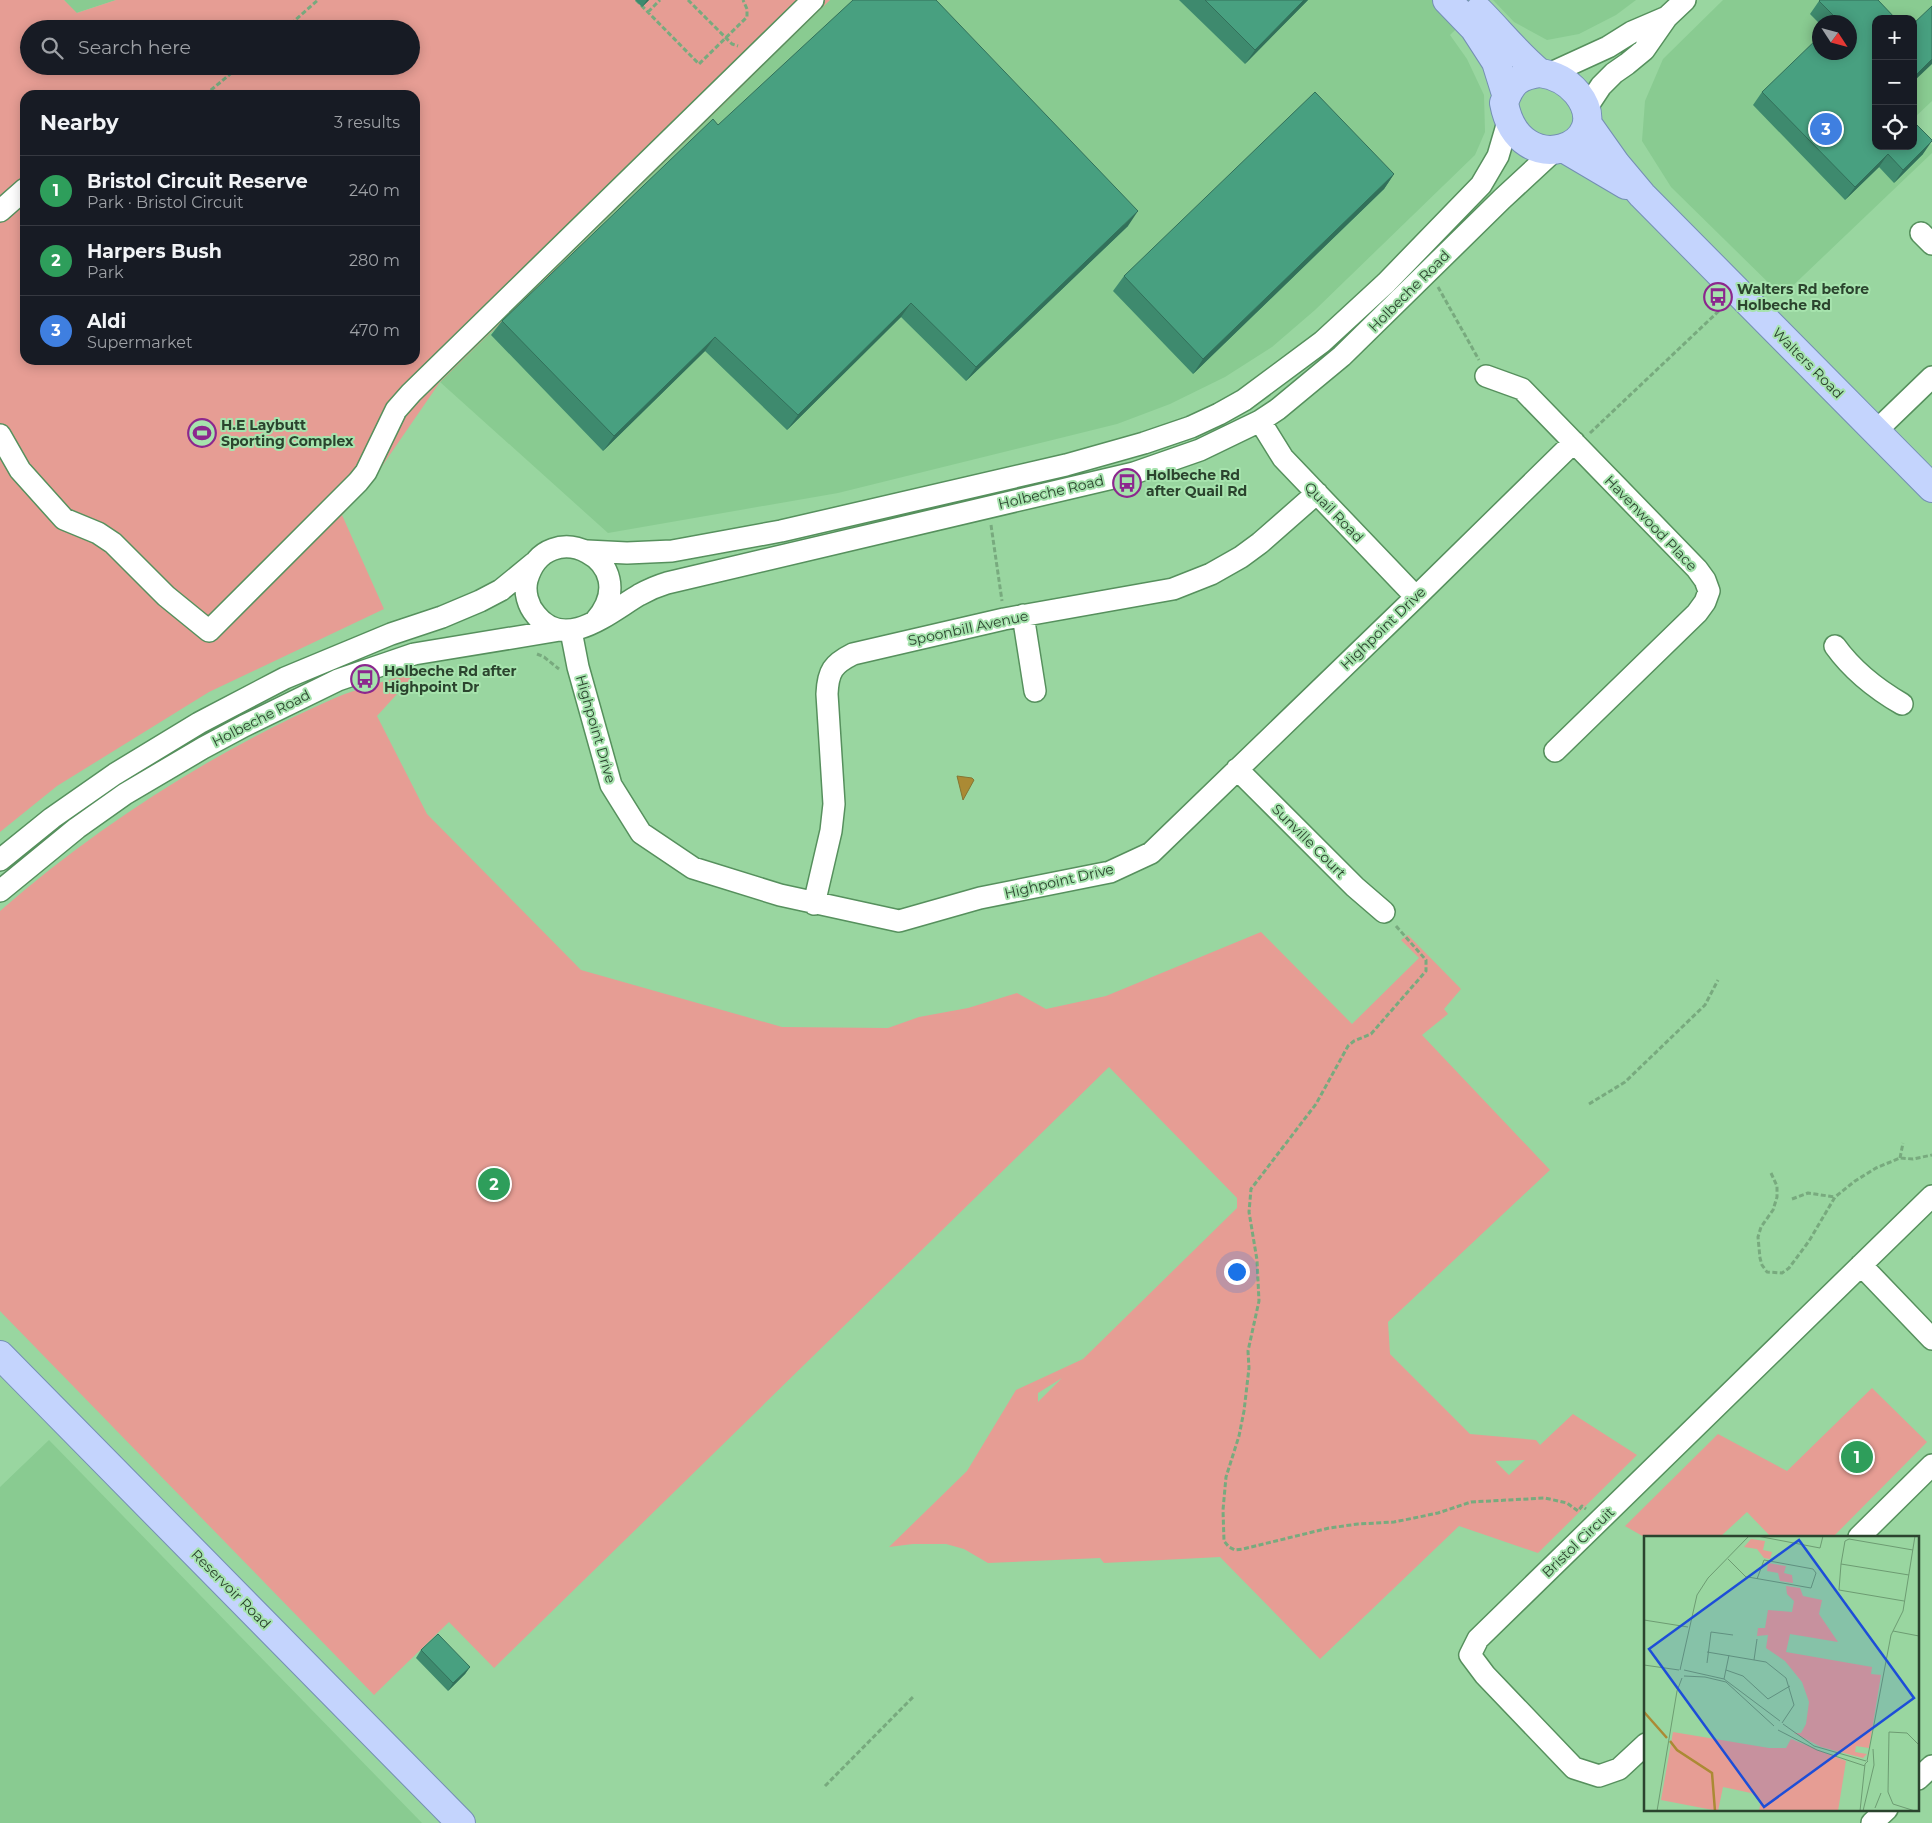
<!DOCTYPE html>
<meta charset="utf-8">
<style>
:root{--surface:#171b24;--page:#20242c;--text:#f1f3f6;--muted:#9ea1a6;--line:#363941;--accent:#c497c7}
body{margin:0;font-family:Montserrat,sans-serif;background:var(--page);color:var(--text)}
.controls{position:absolute;right:15px;top:15px;display:grid;overflow:hidden;border-radius:10px;box-shadow:0 2px 12px #0003}
.controls button{width:45px;height:45px;display:grid;place-items:center;padding:0;border:0;border-bottom:1px solid var(--line);background:var(--surface);color:var(--text);font:25px sans-serif}
.compass{position:absolute;left:1812px;top:15px;width:45px;height:45px;border-radius:50%;background:var(--surface);box-shadow:0 2px 12px #0003;rotate:126deg}
.you{position:absolute;left:1236px;top:1271px;width:18px;height:18px;margin:-12px;border:4px solid #fff;border-radius:50%;background:#1a73e8;box-shadow:0 0 0 8px #1a73e833}
.badge{display:grid;place-items:center;width:32px;height:32px;border-radius:50%;background:var(--accent);color:#fff;font-size:16px;font-weight:700}
.pin{position:absolute;translate:-50% -50%;border:2px solid #fff;box-shadow:0 1px 5px #0006}
.list{margin:0;padding:0;list-style:none}
h2{display:flex;justify-content:space-between;align-items:center;height:65px;margin:0;padding:0 20px;font-size:21px}
h2 small{font-size:16px;font-weight:400;color:var(--muted)}
.list li{display:grid;grid-template-columns:32px 1fr auto;gap:15px;align-items:center;box-sizing:border-box;height:70px;padding:0 20px;border-top:1px solid var(--line)}
.list b{display:block;font-size:19px;white-space:nowrap}
.list p{margin:0;font-size:16px;white-space:nowrap;color:var(--muted)}
.list em{font-size:16px;font-style:normal;color:var(--muted)}
.icon{flex:none;width:28px;height:28px;fill:none;stroke:currentColor;stroke-width:2;stroke-linecap:round;stroke-linejoin:round}
.map{position:relative;flex:none;width:1932px;height:1823px;overflow:hidden}
.search{position:absolute;background:var(--surface);box-shadow:0 2px 12px #0003;left:20px;top:20px;width:400px;height:55px;display:flex;align-items:center;gap:12px;box-sizing:border-box;padding:0 18px;border-radius:28px;color:var(--muted);font-size:19px}
.panel{position:absolute;background:var(--surface);box-shadow:0 2px 12px #0003;left:20px;top:90px;width:400px;height:275px;border-radius:15px}
.map>svg:first-child{display:block}
</style>
<div class="map">
<svg width="1932" height="1823" viewBox="0 0 1932 1823">
<rect width="100%" height="100%" fill="#99d6a0"/>
<path fill="#89cb91" fill-rule="evenodd" d="M 64,0 L 116,0 L 76,13 Z
M 830,0 L 1486,0 L 1450,35 L 1467,59 L 1484,95 L 1485,132 L 1475,155 L 1315,310 L 1272,347 L 1225,377 L 1170,404 L 1117,424 L 838,493 L 608,533 L 440,382 Z
M 1493,0 L 1636,0 L 1616,15 L 1579,34 L 1547,40 L 1514,22 Z
M 1723,0 L 1932,0 L 1932,101 L 1913,119 L 1913,19 L 1876,19 L 1876,146 L 1913,146 L 1913,127 L 1932,145 L 1932,153 L 1782,296 L 1671,187 L 1642,141 L 1645,101 L 1663,59 ZM 1820,22 L 1850,22 L 1850,52 L 1820,52 Z
M 49,1440 L 422,1823 L 0,1823 L 0,1487 Z"/>
<path fill="#e69d94" fill-rule="evenodd" d="M 0,0 L 64,0 L 77,13 L 116,0 L 830,0 L 440,382 L 369,485 L 342,515 L 384,609 L 209,692 L 57,786 L 0,832 ZM 29,29 L 411,29 L 411,66 L 29,66 ZM 25,95 L 415,95 L 415,360 L 25,360 Z
M 418,671 L 377,716 L 427,814 L 581,970 L 782,1027 L 888,1028 L 919,1017 L 968,1008 L 1017,993 L 1046,1009 L 1106,996 L 1261,932 L 1352,1024 L 1419,958 L 1401,940 L 1408,935 L 1461,989 L 1444,1009 L 1448,1014 L 1422,1035 L 1550,1170 L 1388,1322 L 1390,1354 L 1470,1434 L 1536,1440 L 1540,1445 L 1573,1414 L 1637,1455 L 1538,1553 L 1459,1526 L 1320,1659 L 1220,1557 L 1104,1563 L 1100,1558 L 988,1563 L 964,1549 L 946,1544 L 913,1544 L 889,1547 L 967,1471 L 1016,1390 L 1083,1359 L 1237,1208 L 1237,1198 L 1109,1067 L 494,1668 L 449,1622 L 374,1695 L 0,1311 L 0,911 C 100,824 214,751 335,698 C 361,687 391,680 418,671 ZM 1062,1378 L 1038,1402 L 1038,1393 ZM 1525,1460 L 1509,1475 L 1496,1462 L 1496,1461 Z
M 1872,1388 L 1927,1442 L 1833,1537 L 1771,1537 L 1747,1512 L 1720,1537 L 1646,1538 L 1625,1526 L 1718,1434 L 1787,1471 Z"/>
<path fill="#ab8a34" stroke="#857532" d="M 957,776 L 972,778 L 974,780 L 963,800 Z"/>
<g fill="none" stroke-linecap="round" stroke-linejoin="round">
<defs>
<path id="minor" d="M 1549,74 L 1608,47 L 1632,32 L 1667,17
M 1585,110 L 1601,86 L 1614,73 L 1627,64 L 1644,50 L 1667,17 L 1685,0
M 0,211 L 25,189
M 1921,233 L 1932,244
M 1486,376 L 1522,389 L 1697,569 L 1705,580 L 1709,591 L 1705,602 L 1697,613 L 1555,751
M 1260,421 L 1283,458 L 1416,597
M 1876,431 L 1932,377
M 0,435 L 20,470 L 64,519 L 98,533 L 113,543 L 166,596 L 209,631 L 358,482 L 366,472 L 396,410 L 411,393 L 813,0
M 587,551 L 627,553 L 672,551 L 781,531 L 1066,465 L 1144,443 L 1191,427 L 1219,414 L 1244,400 L 1322,342 L 1386,283 L 1481,185 L 1498,156 L 1508,122
M 1023,615 L 1035,691
M 596,620 C 646,561 546,512 527,580 C 524,592 528,606 536,615 C 565,652 610,612 639,595 C 648,590 657,586 667,583 L 1134,473 L 1200,450 L 1260,421 L 1278,409 L 1342,356 L 1502,199 L 1556,149
M 571,631 L 578,667 L 611,785 L 641,833 L 693,868 L 780,895 L 899,921 L 980,898 L 1110,872 L 1151,853 L 1416,597 L 1574,442
M 1835,646 C 1853,671 1876,689 1902,704
M 1237,769 L 1355,887 L 1384,912
M 0,860 L 52,818 L 115,774 L 199,723 L 285,678 L 391,634 L 442,617 L 480,601 L 501,590 L 534,563
M 0,891 L 77,828 L 125,794 L 203,748 L 244,726 L 338,680 L 414,654 L 560,630
M 814,904 L 831,831 L 834,804 L 827,694 C 828,671 833,664 853,654 L 1004,619 L 1173,589 L 1211,574 L 1241,557 L 1260,543 L 1317,493
M 1861,1265 L 1932,1339
M 1859,1537 L 1932,1465
M 1646,1744 L 1619,1769 L 1599,1776 L 1574,1768 L 1485,1675 L 1470,1655 L 1478,1639 L 1932,1196
M 1918,1779 L 1932,1766
M 1872,1823 L 1887,1809"/>
<path id="major" d="M 1447,0 L 1474,28 L 1496,62 L 1506,94
M 1479,11 C 1500,32 1517,54 1540,73
M 1540,73 C 1555,75 1567,81 1577,93 C 1619,146 1519,184 1504,103 C 1511,82 1519,76 1540,73 Z
M 1587,123 L 1616,164 L 1642,195 L 1932,488
M 1565,149 L 1626,185
M 0,1355 L 461,1823"/>
</defs>
<use href="#minor" stroke="#56905d" stroke-width="24"/>
<use href="#major" stroke="#748fb3" stroke-width="30"/>
<path stroke="#78aa7e" stroke-width="3" stroke-dasharray="5 2.5" stroke-linecap="butt" d="M 636,0 L 699,64 L 747,17 L 747,9 L 743,0
M 688,0 L 732,44 L 738,46
M 648,12 L 660,0
M 285,29 L 318,0
M 205,95 L 240,66
M 1438,287 L 1479,360
M 1590,433 L 1723,307
M 991,525 L 1002,601
M 537,654 L 544,657 L 559,669
M 1396,926 L 1426,960 L 1426,971 L 1371,1034 L 1354,1041 L 1348,1046 L 1316,1104 L 1251,1189 L 1249,1212 L 1257,1260 L 1259,1301 L 1248,1351 L 1249,1368 L 1244,1411 L 1239,1436 L 1226,1477 L 1223,1510 L 1224,1541 L 1229,1547 L 1235,1550 L 1243,1549 L 1329,1528 L 1358,1524 L 1394,1522 L 1414,1518 L 1438,1513 L 1471,1502 L 1545,1498 L 1567,1503 L 1578,1511 L 1582,1506 L 1586,1509
M 1589,1104 L 1625,1082 L 1705,1005 L 1718,980
M 1900,1158 L 1903,1143
M 1771,1173 L 1777,1186 L 1777,1197 L 1773,1210 L 1761,1227 L 1758,1237 L 1760,1258 L 1762,1265 L 1767,1272 L 1782,1273 L 1789,1268 L 1809,1241 L 1835,1197 L 1855,1181 L 1876,1168 L 1900,1158 L 1913,1159 L 1932,1155
M 1792,1199 L 1808,1193 L 1835,1197
M 825,1786 L 913,1697"/>
<use href="#minor" stroke="#fff" stroke-width="21"/>
<use href="#major" stroke="#c4d4fd" stroke-width="28"/>
</g>
<path fill="#3e8a6e" d="M 635,0 L 649,0 L 642,7 Z
M 1179,0 L 1308,0 L 1245,64 Z
M 1878,0 L 1876,146 L 1923,154 L 1894,183 L 1879,167 L 1845,200 L 1753,105 L 1762,92 L 1850,22 L 1820,22 L 1820,24 L 1810,14 L 1819,1 Z
M 718,125 L 1128,226 L 966,381 L 901,317 L 787,430 L 705,351 L 603,451 L 491,335 L 502,321 Z
M 1394,174 L 1384,189 L 1193,374 L 1113,291 L 1124,276 Z
M 421,1650 L 470,1667 L 465,1674 L 448,1691 L 416,1658 Z"/>
<path fill="#32705a" d="M 647,0 L 649,0 L 642,7 Z
M 1304,0 L 1308,0 L 1245,64 L 1255,50 Z
M 1932,59 L 1932,64 L 1913,82 L 1913,78 Z
M 1932,141 L 1923,154 L 1894,183 L 1903,170 Z
M 1888,154 L 1879,167 L 1845,200 L 1855,187 Z
M 1394,174 L 1384,189 L 1193,374 L 1203,359 Z
M 1138,211 L 1128,226 L 966,381 L 976,367 Z
M 911,303 L 901,317 L 787,430 L 798,415 Z
M 715,337 L 705,351 L 603,451 L 614,436 Z
M 470,1667 L 465,1674 L 448,1691 L 453,1683 Z"/>
<path fill="#48a080" stroke="#32705a" d="M 853,0 L 936,0 L 1138,211 L 976,367 L 911,303 L 798,415 L 715,337 L 614,436 L 502,321 L 713,119 L 718,125 Z
M 1205,0 L 1304,0 L 1255,50 Z
M 1820,0 L 1878,0 L 1896,19 L 1876,19 L 1876,146 L 1913,146 L 1913,121 L 1932,140 L 1932,141 L 1903,170 L 1888,154 L 1855,187 L 1762,92 L 1820,36 L 1820,52 L 1850,52 L 1850,22 L 1834,22 L 1837,19 L 1819,1 Z
M 1932,6 L 1932,59 L 1913,78 L 1913,24 Z
M 1315,92 L 1394,174 L 1203,359 L 1124,276 Z
M 438,1634 L 470,1667 L 453,1683 L 421,1650 Z"/>
<defs>
<symbol id="bus-ring" viewBox="-11 -11 22 22"><circle r="9.5" fill="#a6e3ad" stroke="#8c278e" stroke-width="1.5"/><path d="M-5-6H5V4H4V6H2V4H-2V6H-4V4H-5ZM-3.5-4V0h7V-4ZM-3.5 1.2v1.5H-2V1.2ZM2 1.2v1.5H3.5V1.2Z" fill="#8c278e"/></symbol>
<symbol id="stadium-ring" viewBox="-11 -11 22 22"><circle r="9.5" fill="#a6e3ad" stroke="#8c278e" stroke-width="1.5"/><path d="M0-5a6.5 5 0 1 0 0 10a6.5 5 0 1 0 0-10ZM-3.5-1.8h7v3.6h-7Z" fill="#8c278e"/></symbol>
</defs>
<g fill-rule="evenodd">
<use href="#bus-ring" x="1702" y="281" width="32" height="32"/>
<use href="#stadium-ring" x="186" y="417" width="32" height="32"/>
<use href="#bus-ring" x="1111" y="467" width="32" height="32"/>
<use href="#bus-ring" x="349" y="663" width="32" height="32"/>
</g>
<g text-anchor="middle" dominant-baseline="central" stroke-width="4" stroke-linejoin="round" paint-order="stroke">
<g font-size="14" font-weight="bold" fill="#2b442e" stroke="#a6e3ad" text-anchor="start">
<text x="1737" y="289">Walters Rd before<tspan x="1737" dy="16">Holbeche Rd</tspan></text>
<text x="221" y="425">H.E Laybutt<tspan x="221" dy="16">Sporting Complex</tspan></text>
<text x="1146" y="475">Holbeche Rd<tspan x="1146" dy="16">after Quail Rd</tspan></text>
<text x="384" y="671">Holbeche Rd after<tspan x="384" dy="16">Highpoint Dr</tspan></text>
</g>
<g font-size="14" fill="#2b442e" stroke="#a6e3ad">
<text transform="translate(1409 291) rotate(-45)">Holbeche Road</text>
<text transform="translate(1808 363) rotate(45)">Walters Road</text>
<text transform="translate(1051 492) rotate(-13)">Holbeche Road</text>
<text transform="translate(1334 512) rotate(46)">Quail Road</text>
<text transform="translate(1651 523) rotate(46)">Havenwood Place</text>
<text transform="translate(968 628) rotate(-12)">Spoonbill Avenue</text>
<text transform="translate(1383 628) rotate(-44)">Highpoint Drive</text>
<text transform="translate(261 718) rotate(-27)">Holbeche Road</text>
<text transform="translate(596 729) rotate(74)">Highpoint Drive</text>
<text transform="translate(1309 841) rotate(45)">Sunville Court</text>
<text transform="translate(1059 881) rotate(-13)">Highpoint Drive</text>
<text transform="translate(1578 1542) rotate(-44)">Bristol Circuit</text>
<text transform="translate(231 1589) rotate(45)">Reservoir Road</text>
</g>
</g>
<g transform="translate(1644 1536)">
<rect width="275" height="275" fill="#99d6a0"/>
<path d="M 107,3 L 121,5 L 119,14 L 128,16 L 126,23 L 120,22 L 113,13 L 100,11 ZM 124,27 L 142,30 L 140,37 L 148,39 L 149,47 L 136,45 L 134,37 L 123,35 ZM 142,50 L 156,52 L 159,60 L 178,64 L 175,78 L 194,106 L 146,98 L 142,116 L 228,131 L 227,138 L 237,139 L 225,212 L 212,210 L 211,216 L 223,218 L 219,222 L 177,211 L 150,197 L 157,197 L 162,188 L 165,166 L 158,146 L 141,125 L 122,112 L 124,99 L 113,100 L 114,92 L 121,92 L 124,74 L 148,76 L 150,65 L 143,58 ZM 29,196 L 125,212 L 142,212 L 147,203 L 202,225 L 194,275 L 115,275 L 117,264 L 107,257 L 79,251 L 74,275 L 17,264 Z" fill="#e69d94"/>
<path fill="none" stroke="#ab8a34" stroke-width="2.5" d="M 0,176 L 23,202M 26,205 L 33,214 L 68,237 L 71,275"/>
<path fill="none" stroke="#6d9c72" stroke-width="1" d="M 113,0 L 176,12 L 179,0M 84,23 L 102,41 L 104,41 L 167,52 L 172,37 L 169,33 L 120,24 L 113,43M 197,28 L 265,39M 260,65 L 195,54 L 197,28 L 201,5 L 205,3 L 269,14M 0,84 L 44,91M 249,95 L 275,100M 63,116 L 122,126 L 142,142 L 150,169 L 138,187M 110,124 L 113,103M 63,127 L 67,96 L 89,99M 0,129 L 35,134M 36,134 L 53,59 L 64,42 L 105,0M 40,134 L 80,143 L 136,185M 82,134 L 99,140 L 124,163 L 146,150M 40,140 L 61,141 L 82,146 L 130,190M 80,143 L 85,119M 139,188 L 170,210 L 222,225M 134,194 L 173,214 L 221,230M 223,225 L 247,99 L 259,75 L 271,0M 231,272 L 237,257M 13,275 L 33,155 L 38,142M 216,275 L 221,228 L 224,225M 219,275 L 230,229 L 229,213M 271,275 L 249,268 L 244,256 L 245,196 L 263,197 L 275,209"/>
<path fill="#1d4ed8" fill-opacity="0.15" stroke="#1d4ed8" stroke-width="2.5" d="M 155,4 L 270,162 L 120,271 L 5,113 Z"/>
<rect width="275" height="275" fill="none" stroke="#2b442e" stroke-width="2.5"/>
</g>
</svg>
<div class="controls">
<button>+</button>
<button>−</button>
<button><svg class="icon" aria-label="locate" viewBox="0 0 24 24"><circle cx="12" cy="12" r="6"/><path d="M12 2v4M12 18v4M2 12h4M18 12h4"/></svg></button>
</div>
<svg class="compass" viewBox="-18 -18 36 36"><path d="M0-13l5 13h-10z" fill="#e53935"/><path d="M0 13l5-13h-10z" fill="#9ea1a6"/></svg>
<div class="you"></div>
<div class="pin badge" style="left:1857px;top:1457px;background:#2e9e5b">1</div>
<div class="pin badge" style="left:494px;top:1184px;background:#2e9e5b">2</div>
<div class="pin badge" style="left:1826px;top:129px;background:#3f7fe0">3</div>
<div class="search"><svg class="icon" aria-label="search" viewBox="0 0 24 24"><circle cx="10" cy="10" r="6"/><path d="M15 15l6 6"/></svg>Search here</div>
<section class="panel">
<h2>Nearby<small>3 results</small></h2>
<ul class="list">
<li><span class="badge" style="background:#2e9e5b">1</span><div><b>Bristol Circuit Reserve</b><p>Park · Bristol Circuit</p></div><em>240 m</em></li>
<li><span class="badge" style="background:#2e9e5b">2</span><div><b>Harpers Bush</b><p>Park</p></div><em>280 m</em></li>
<li><span class="badge" style="background:#3f7fe0">3</span><div><b>Aldi</b><p>Supermarket</p></div><em>470 m</em></li>
</ul>
</section>
</div>
